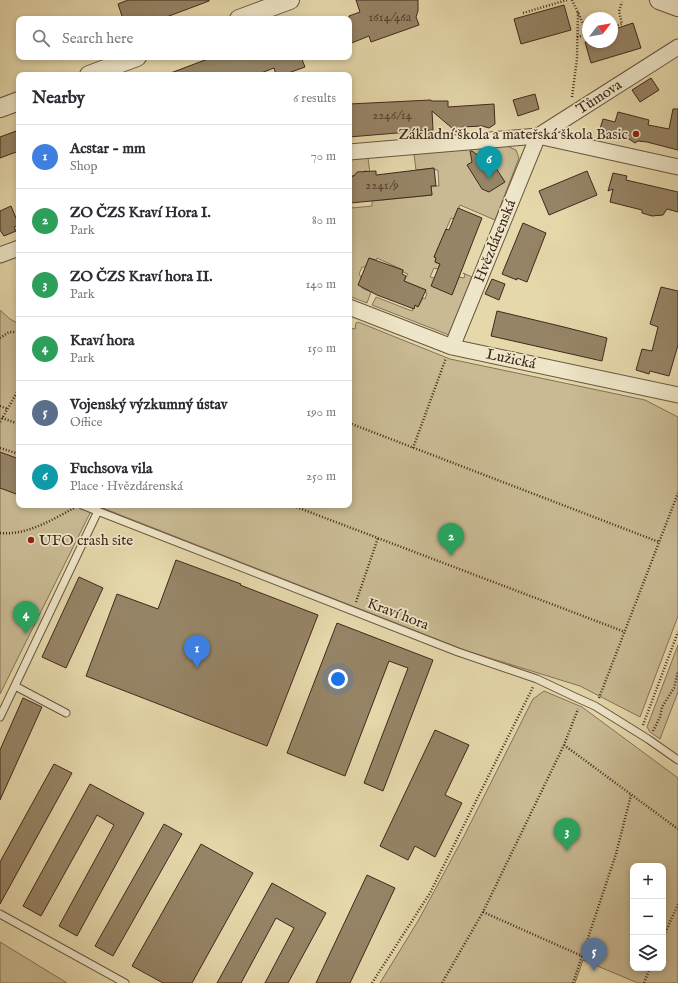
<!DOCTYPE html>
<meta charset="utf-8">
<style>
:root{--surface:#fff;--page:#f2f2f3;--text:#2b2b33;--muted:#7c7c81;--line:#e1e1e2;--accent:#0b8043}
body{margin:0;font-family:"IM FELL English",serif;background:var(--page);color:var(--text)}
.controls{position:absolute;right:12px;bottom:12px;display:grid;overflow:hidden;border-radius:8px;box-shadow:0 2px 6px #0003}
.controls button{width:36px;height:36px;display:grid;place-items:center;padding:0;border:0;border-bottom:1px solid var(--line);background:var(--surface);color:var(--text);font:20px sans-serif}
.compass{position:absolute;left:582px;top:12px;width:36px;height:36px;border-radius:50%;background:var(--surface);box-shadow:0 2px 6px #0003;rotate:59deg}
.you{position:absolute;left:338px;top:679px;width:14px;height:14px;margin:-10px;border:3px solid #fff;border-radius:50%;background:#1a73e8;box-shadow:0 0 0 6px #1a73e833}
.badge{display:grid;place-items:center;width:26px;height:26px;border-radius:50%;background:var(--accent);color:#fff;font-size:13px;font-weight:700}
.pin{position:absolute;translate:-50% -33px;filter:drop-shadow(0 1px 2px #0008)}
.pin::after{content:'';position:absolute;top:21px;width:14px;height:12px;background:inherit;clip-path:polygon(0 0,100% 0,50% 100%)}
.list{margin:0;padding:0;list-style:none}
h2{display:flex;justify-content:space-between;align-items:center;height:52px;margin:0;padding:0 16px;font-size:17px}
h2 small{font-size:13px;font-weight:400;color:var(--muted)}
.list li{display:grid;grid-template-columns:26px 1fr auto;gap:12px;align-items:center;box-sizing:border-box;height:64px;padding:0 16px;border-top:1px solid var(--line)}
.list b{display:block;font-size:15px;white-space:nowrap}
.list p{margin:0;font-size:13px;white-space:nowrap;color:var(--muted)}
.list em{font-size:13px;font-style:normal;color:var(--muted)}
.icon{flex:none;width:22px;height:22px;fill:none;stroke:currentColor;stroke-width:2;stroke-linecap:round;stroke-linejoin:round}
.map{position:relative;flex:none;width:678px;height:983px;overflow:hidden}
.search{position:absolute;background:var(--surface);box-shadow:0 2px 6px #0003;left:16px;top:16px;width:336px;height:44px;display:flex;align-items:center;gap:10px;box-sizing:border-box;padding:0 14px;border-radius:8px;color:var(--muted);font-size:15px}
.panel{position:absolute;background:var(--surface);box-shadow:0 2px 6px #0003;left:16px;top:72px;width:336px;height:436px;border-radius:8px}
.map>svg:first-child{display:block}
</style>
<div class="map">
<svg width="678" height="983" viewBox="0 0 678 983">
<rect width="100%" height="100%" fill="#e5d8ab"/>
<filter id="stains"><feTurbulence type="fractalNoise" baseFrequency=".005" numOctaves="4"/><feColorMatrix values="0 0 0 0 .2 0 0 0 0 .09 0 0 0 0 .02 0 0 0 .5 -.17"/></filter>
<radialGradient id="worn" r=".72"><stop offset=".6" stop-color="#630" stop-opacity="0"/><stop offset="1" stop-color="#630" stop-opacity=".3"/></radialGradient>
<path fill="#c9ba93" stroke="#857157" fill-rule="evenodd" d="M 507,146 L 516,150 L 519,158 L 495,220 L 460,205 L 454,219 L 451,218 L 434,257 L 436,258 L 435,262 L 440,264 L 438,269 L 434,268 L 430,277 L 434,278 L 452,294 L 459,277 L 464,278 L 465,275 L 463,273 L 472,277 L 449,335 L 372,305 L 376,297 L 412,311 L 415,305 L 418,307 L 423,298 L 425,299 L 427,293 L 425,292 L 426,290 L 404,281 L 408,274 L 403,272 L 403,270 L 377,258 L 376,260 L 369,258 L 366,267 L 362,267 L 359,274 L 361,277 L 362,288 L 371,292 L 367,303 L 349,296 L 349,257 L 351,255 L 349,253 L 349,190 L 352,208 L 372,206 L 372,201 L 432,195 L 431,186 L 439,186 L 438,170 L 435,170 L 434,168 L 416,170 L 414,154 Z
M 368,158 L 370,174 L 367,174 L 367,171 L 364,171 L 364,174 L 349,176 L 349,182 L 349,160 Z
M 0,310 L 10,319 L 19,324 L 19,505 L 94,505 L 0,694 Z
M 358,322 L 450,359 L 645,400 L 678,417 L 678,616 L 640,717 L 580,686 L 467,651 L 95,505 L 349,505 L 349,328 L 355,329 L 356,323 Z
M 678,645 L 678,692 L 660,739 L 650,732 L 647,727 Z
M 544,691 L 582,707 L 678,778 L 678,983 L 638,983 L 583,960 L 575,983 L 380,983 L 418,921 L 464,836 L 533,699 ZM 633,866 L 663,866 L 663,968 L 633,968 Z
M 0,942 L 67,983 L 0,983 Z"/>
<path fill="#968466" stroke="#41281b" d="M 128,0 L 209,0 L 209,1 L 161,19 L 123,19 L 118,4 Z
M 356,0 L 418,0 L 418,11 L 416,17 L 419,25 L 371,42 L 369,36 L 349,44 L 349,16 L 360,12 Z
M 564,5 L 571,30 L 521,44 L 514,19 Z
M 633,23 L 641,48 L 591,63 L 585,42 L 612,42 L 612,30 Z
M 213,57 L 301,57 L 305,67 L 283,75 L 276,75 L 274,68 L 256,75 L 168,75 L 168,74 Z
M 651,78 L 659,90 L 640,102 L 632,90 Z
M 535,94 L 539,109 L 518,116 L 513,100 Z
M 431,100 L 431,101 L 448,101 L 448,107 L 494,104 L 495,124 L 489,128 L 482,126 L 462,127 L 459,134 L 432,111 L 433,130 L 349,137 L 349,104 Z
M 673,109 L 678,109 L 678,150 L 647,142 L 638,141 L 635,143 L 629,139 L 599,132 L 603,119 L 615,122 L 618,112 L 649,120 L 648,125 L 669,129 Z
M 19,130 L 19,151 L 0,158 L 0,137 Z
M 470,151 L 472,151 L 480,157 L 486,153 L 505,182 L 489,192 L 482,189 L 467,165 L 472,162 Z
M 434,168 L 436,186 L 431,186 L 432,195 L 351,203 L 349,190 L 349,177 L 354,176 L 357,172 L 376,171 L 376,175 Z
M 587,171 L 597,195 L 549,215 L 539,191 Z
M 613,173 L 627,176 L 626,180 L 678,192 L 678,212 L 667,209 L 663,215 L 652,216 L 642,213 L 642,210 L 610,202 L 613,189 L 608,191 Z
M 11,206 L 19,225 L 14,227 L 16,231 L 4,236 L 0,230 L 0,211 Z
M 458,208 L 482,218 L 452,295 L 431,286 L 440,264 L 435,262 L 436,258 L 434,257 L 446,229 L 449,230 Z
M 523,223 L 546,233 L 527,282 L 517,278 L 517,280 L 502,274 Z
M 369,258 L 403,270 L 402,274 L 406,276 L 404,281 L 426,290 L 418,307 L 415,305 L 414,309 L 393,301 L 377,295 L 358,285 Z
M 492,279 L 505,284 L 499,300 L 485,294 Z
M 661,287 L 678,291 L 678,345 L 669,376 L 650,371 L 649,374 L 636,370 L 642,349 L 652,351 L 658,327 L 650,324 Z
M 497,311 L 564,327 L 607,338 L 602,361 L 491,336 Z
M 0,452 L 19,459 L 19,495 L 0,488 Z
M 176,560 L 241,584 L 240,585 L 318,615 L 267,746 L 86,676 L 117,594 L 158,609 Z
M 79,577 L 103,588 L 66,668 L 42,657 Z
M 337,623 L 433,660 L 383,791 L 364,783 L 408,668 L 389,661 L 345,776 L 287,753 Z
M 23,698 L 42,707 L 0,800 L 0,750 Z
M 435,730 L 469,745 L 445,795 L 462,803 L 435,857 L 415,846 L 408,860 L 380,846 Z
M 54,764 L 72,773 L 0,904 L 0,862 Z
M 90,784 L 144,813 L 77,936 L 59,926 L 114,825 L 97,815 L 41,916 L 23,906 Z
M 164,824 L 182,834 L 113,956 L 95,946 Z
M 201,844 L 253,873 L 192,983 L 163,983 L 132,966 Z
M 367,875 L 395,888 L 350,983 L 316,983 Z
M 272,883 L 326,913 L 288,983 L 265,983 L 294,928 L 276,918 L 241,983 L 217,983 Z"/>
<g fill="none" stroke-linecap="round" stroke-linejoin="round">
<defs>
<path id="service" d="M 82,505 L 458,652 L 537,679 L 575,697 L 595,706 L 648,739 L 678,760
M 15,686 L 66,713
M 0,717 L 98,511
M 0,914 L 125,983"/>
<path id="minor" d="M 538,136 L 678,167
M 349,152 L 538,136 L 678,47
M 0,255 L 19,248
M 349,307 L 452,347 L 678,395
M 452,347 L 538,136"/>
<path id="tertiary" d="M 659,0 L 678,7
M 239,19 L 290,0
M 89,75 L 137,57
M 0,108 L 19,101"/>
</defs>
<use href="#service" stroke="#6a543f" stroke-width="9"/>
<use href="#minor" stroke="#6a543f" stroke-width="17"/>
<use href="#tertiary" stroke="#6a543f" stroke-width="20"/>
<path stroke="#41281b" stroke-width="2.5" stroke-dasharray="1 2" stroke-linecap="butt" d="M 572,0 L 588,34 L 577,37
M 523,13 L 567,0
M 612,27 L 622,24 L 619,11 L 622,2
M 572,97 L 577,59 L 578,12
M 0,338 L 9,332 L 19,332
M 0,406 L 8,409
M 2,418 L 19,424
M 0,422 L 19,389
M 349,423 L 659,542
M 0,448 L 19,454
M 413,448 L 446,358
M 291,505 L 625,632
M 0,533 C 25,536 52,520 74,508
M 356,602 L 378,538
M 599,698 L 678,493
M 643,725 L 678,632
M 653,731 L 660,717 L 662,707 L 674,688 L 678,671
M 564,745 L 678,829
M 483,912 L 582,956 L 616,854 L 631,795
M 663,938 L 678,904
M 372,983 L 430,893 L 533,687
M 442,983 L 483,912 L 564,745 L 578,709
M 573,983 L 582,956
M 644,983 L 650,968"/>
<use href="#service" stroke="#eee6c8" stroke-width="7"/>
<use href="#minor" stroke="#eee6c8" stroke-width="15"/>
<use href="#tertiary" stroke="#eee6c8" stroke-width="18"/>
</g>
<g fill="#8f2418" stroke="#eee6c8" stroke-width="1.5">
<circle cx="636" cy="134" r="4"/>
<circle cx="31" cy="540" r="4"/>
</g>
<g text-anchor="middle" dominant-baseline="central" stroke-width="3.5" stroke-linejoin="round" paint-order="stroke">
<g font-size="13" fill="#563f2e">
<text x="390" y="17">1614/46a</text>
<text x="392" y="115">2246/14</text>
<text x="382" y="185">2241/9</text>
</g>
<g font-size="15" fill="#41281b" stroke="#eee6c8">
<text transform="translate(599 97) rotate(-33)">Tůmova</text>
<text transform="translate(495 241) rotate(-68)">Hvězdárenská</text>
<text transform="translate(511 359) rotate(12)">Lužická</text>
<text transform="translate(398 614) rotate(21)">Kraví hora</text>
</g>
<g font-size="15" fill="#41281b" stroke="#eee6c8" text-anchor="end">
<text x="628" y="134">Základní škola a mateřská škola Basic</text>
<text x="39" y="540" text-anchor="start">UFO crash site</text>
</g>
</g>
<rect width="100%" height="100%" filter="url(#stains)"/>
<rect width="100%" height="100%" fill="url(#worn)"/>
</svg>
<div class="controls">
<button>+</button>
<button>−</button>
<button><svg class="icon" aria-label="layers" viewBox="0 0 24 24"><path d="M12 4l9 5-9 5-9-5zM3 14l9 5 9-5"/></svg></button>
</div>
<svg class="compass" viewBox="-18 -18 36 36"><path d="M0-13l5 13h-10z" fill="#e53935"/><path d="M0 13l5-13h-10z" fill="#7c7c81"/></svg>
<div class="you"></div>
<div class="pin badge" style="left:197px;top:668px;background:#3f7fe0">1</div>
<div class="pin badge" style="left:451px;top:556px;background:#2e9e5b">2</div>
<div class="pin badge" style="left:567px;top:851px;background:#2e9e5b">3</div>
<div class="pin badge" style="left:26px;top:634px;background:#2e9e5b">4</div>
<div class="pin badge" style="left:594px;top:971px;background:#5c6f8a">5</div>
<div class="pin badge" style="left:489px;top:179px;background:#0f9aa8">6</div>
<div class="search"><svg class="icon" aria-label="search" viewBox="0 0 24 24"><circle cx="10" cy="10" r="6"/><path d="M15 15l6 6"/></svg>Search here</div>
<section class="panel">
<h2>Nearby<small>6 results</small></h2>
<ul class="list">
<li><span class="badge" style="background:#3f7fe0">1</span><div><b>Acstar - mm</b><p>Shop</p></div><em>70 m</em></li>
<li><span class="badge" style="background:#2e9e5b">2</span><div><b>ZO ČZS Kraví Hora I.</b><p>Park</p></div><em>80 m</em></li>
<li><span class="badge" style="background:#2e9e5b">3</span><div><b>ZO ČZS Kraví hora II.</b><p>Park</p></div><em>140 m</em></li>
<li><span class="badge" style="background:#2e9e5b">4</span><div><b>Kraví hora</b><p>Park</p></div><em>150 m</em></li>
<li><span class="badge" style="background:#5c6f8a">5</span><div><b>Vojenský výzkumný ústav</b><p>Office</p></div><em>190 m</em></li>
<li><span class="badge" style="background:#0f9aa8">6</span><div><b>Fuchsova vila</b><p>Place · Hvězdárenská</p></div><em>250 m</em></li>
</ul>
</section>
</div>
